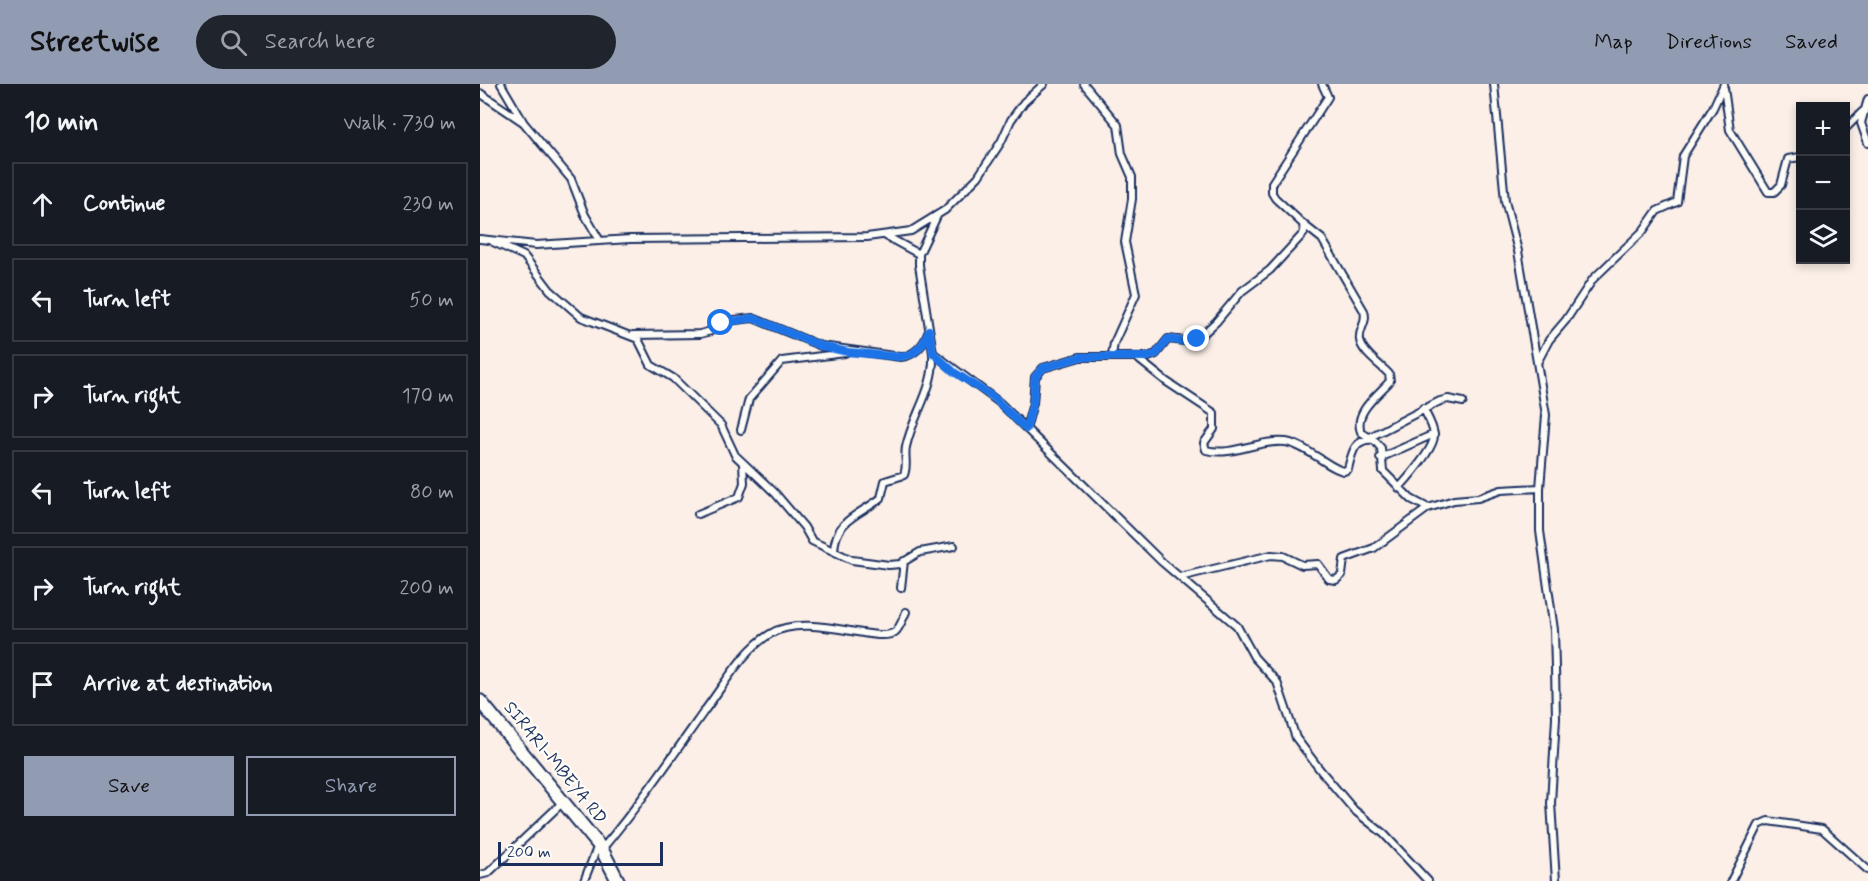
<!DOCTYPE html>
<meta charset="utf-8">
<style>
:root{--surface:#171b24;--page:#20242c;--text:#f1f3f6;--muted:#9ea1a6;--line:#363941;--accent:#919bb2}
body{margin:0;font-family:Mynerve,sans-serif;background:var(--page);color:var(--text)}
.controls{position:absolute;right:18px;top:18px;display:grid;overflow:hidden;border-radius:0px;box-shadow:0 3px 9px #0003}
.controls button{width:54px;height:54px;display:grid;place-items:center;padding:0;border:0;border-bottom:2px solid var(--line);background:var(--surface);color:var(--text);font:30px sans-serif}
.scale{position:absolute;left:18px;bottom:15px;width:165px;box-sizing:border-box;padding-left:6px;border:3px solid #1b2f5e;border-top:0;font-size:16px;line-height:21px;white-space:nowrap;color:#1b2f5e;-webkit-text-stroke:4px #fdfcf7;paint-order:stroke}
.stop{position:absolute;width:18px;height:18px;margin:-14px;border:4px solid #1a73e8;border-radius:50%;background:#fff}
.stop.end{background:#1a73e8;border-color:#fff;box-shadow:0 2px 6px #0008}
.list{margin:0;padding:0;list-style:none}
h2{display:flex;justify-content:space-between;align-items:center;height:78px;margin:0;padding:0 24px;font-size:26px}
h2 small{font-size:20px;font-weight:400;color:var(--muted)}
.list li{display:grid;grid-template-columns:39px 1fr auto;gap:18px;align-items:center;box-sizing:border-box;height:84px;margin:0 12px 12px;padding:0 12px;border:2px solid var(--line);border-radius:0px}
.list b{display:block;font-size:22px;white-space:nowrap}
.list em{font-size:20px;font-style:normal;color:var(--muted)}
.actions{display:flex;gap:12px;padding:18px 24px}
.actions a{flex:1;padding:14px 0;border:2px solid var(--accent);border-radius:0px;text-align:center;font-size:21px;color:var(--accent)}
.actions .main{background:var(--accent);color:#111}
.icon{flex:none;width:33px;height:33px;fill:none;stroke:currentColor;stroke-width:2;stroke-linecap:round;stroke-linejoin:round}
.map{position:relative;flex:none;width:1388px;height:797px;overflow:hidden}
header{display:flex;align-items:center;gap:36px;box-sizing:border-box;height:84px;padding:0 30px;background:var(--accent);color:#111}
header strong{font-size:28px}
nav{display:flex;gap:33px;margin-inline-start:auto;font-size:21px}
.search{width:420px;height:54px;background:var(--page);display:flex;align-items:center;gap:15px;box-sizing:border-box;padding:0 21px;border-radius:33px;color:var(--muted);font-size:22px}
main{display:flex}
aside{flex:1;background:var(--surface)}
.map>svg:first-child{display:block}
</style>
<header>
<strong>Streetwise</strong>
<div class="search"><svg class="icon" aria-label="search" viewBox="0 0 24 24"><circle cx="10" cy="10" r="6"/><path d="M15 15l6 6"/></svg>Search here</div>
<nav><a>Map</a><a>Directions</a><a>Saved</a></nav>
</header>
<main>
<aside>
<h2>10 min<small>Walk · 730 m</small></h2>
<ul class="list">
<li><svg class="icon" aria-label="ahead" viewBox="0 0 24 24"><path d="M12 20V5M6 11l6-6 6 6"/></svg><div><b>Continue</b></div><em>230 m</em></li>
<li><svg class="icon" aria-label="left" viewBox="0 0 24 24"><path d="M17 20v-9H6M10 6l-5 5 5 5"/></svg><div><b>Turn left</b></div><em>50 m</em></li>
<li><svg class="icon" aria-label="right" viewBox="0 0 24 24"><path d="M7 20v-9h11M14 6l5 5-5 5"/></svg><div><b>Turn right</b></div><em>170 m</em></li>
<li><svg class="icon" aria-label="left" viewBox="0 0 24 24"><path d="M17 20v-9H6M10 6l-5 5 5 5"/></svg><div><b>Turn left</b></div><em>80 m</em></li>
<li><svg class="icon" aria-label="right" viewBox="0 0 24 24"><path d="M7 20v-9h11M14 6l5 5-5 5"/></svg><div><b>Turn right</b></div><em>200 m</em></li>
<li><svg class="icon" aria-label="arrive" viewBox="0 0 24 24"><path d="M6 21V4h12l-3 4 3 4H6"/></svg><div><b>Arrive at destination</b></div></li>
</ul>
<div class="actions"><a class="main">Save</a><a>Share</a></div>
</aside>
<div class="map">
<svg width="1388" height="797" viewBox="0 0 1388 797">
<rect width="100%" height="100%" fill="#fbefe8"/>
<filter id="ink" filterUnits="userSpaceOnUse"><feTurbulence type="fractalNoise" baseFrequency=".0167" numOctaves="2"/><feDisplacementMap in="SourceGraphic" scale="12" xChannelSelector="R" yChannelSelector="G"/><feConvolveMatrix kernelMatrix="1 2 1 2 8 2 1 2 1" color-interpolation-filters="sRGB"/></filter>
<g filter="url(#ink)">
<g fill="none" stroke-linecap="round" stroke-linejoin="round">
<defs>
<path id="street" d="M 21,0 L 44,39 L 91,95 L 105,131 L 120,157
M 604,0 L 638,41 L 642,70 L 652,93 L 652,115 L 645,158 L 656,210 L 634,259 L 632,272
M 1014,0 L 1025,117 L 1038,167 L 1066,331 L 1060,404 L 1060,447 L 1074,546 L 1075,583 L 1076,634 L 1071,719 L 1076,797
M 1244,4 L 1250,46 L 1288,108 L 1294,108 L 1301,101 L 1308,75 L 1320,73
M 0,9 L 43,38
M 1388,15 L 1381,39 L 1388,59
M 1366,44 L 1382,28
M 457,132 L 439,170 L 439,181 L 453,269 L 520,319 L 682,478 L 757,542 L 774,573 L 797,598 L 816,654 L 841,687 L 874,726 L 904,750 L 948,797
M 823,140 L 842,155 L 884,227 C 888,239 878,245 880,256 C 881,268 902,282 909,290 L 910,297 C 899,310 873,328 881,348 L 893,356
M 406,152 L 439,170
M 0,155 L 56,161 L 150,155 L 387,153 L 431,147 L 465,126 L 498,93 L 521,58 L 531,36 L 544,18 L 564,0
M 13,158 L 44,172 L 70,206 L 101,233 L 158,255 L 171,281 L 193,294 L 241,341 L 255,371 L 295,409 L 324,443 L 332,457 L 372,476 L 409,481 L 420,480 L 440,468 L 474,462
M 153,251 L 220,250 L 231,247 L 245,237 L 273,234 L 341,262 L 421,273 C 434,272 444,261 448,249
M 657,274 L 687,298 L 734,329 L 734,345 L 724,359 L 726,366 C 753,373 779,355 806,358 C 828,362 851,386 864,387 L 868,385 C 872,369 874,354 894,356 L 901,364 L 903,387 L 931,415 L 948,424
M 1058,277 L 1069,256 L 1086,236 L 1113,195 L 1163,147 L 1177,127 L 1197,118 L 1203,72 L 1233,24 L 1244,0
M 546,345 L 553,319 L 555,293 L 563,284 L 600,273 L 668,273 L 676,270 L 688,255 L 714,258 L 736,238 L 762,207 L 790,186 L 824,149 L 823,140 L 795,114 L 792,109 L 792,99 L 848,13 L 842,0
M 261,346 L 269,315 L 302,277 L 365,269
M 890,353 L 960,317 L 968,315 L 983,318
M 900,374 L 954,350
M 919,404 C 928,394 954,365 954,352 C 954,343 947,332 943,324
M 218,430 L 259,413 L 264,399 L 263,380
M 354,467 C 355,435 380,431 401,414 L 405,397 L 424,391 C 428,381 424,373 426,363 C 433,330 455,305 453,269
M 700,493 L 791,471 L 803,472 L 822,481 L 838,480 L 849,495 L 856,496 L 862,491 L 864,475 L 894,464 L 948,424 L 974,416 L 998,414 L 1021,406 L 1060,404
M 421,504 L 424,477
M 122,765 C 159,721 192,673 225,626 C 244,601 263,566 290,550 C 328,527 398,561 415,548 C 420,544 423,534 426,528
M 0,791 L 8,789 L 83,718
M 104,797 L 118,761
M 1251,797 L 1279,741 L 1288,737 L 1342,745 L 1388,786"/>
<path id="highway" d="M 0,617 L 121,764 L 138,797"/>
</defs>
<use href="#street" stroke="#1b2f5e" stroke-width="10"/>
<use href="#highway" stroke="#1b2f5e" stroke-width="16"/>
<use href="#street" stroke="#fdfcf7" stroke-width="6"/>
<use href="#highway" stroke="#fdfcf7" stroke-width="12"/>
</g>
</g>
<g fill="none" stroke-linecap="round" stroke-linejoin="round" filter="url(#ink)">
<path stroke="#1a73e8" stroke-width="8" d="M 241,239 L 273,234 L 341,262 L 368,268 L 421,273 L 432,270 L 443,260 L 449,246 L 453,269 L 474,288 L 513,313 L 546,345 L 553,319 L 555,293 L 563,284 L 600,273 L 668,273 L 676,270 L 688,255 L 711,259 L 717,255"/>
</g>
<g text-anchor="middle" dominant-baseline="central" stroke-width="4.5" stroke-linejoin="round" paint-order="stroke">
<g font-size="18" fill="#1b2f5e" stroke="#fdfcf7">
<text transform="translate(75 679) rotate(51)">SIRARI-MBEYA RD</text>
</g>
</g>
</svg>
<div class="controls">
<button>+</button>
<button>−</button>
<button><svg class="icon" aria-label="layers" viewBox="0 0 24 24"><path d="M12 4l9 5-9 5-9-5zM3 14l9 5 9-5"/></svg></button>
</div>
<div class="scale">200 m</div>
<div class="stop" style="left:241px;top:239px"></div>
<div class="stop end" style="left:717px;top:255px"></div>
</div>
</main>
